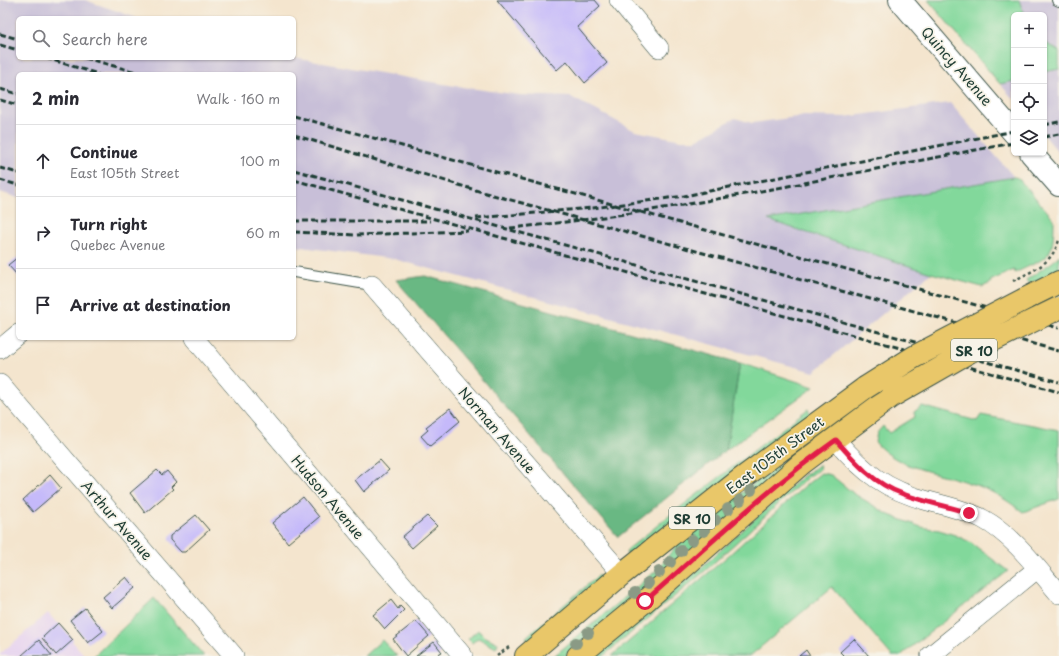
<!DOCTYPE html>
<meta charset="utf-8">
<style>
:root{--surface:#fff;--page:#f2f2f3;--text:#2b2b33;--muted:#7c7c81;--line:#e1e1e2}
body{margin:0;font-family:"Playpen Sans",sans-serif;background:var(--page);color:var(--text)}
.controls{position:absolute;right:12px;top:12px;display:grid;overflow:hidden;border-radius:6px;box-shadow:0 1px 3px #0004}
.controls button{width:36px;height:36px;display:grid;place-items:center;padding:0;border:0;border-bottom:1px solid var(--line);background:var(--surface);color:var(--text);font:20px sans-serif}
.stop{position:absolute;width:12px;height:12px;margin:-9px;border:3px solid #e11d48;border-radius:50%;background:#fff}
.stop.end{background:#e11d48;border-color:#fff;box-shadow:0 1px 4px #0008}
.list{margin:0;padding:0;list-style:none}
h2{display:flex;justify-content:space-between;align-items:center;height:52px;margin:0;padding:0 16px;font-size:17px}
h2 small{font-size:13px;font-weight:400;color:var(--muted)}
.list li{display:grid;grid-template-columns:26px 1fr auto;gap:12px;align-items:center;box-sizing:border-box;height:72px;padding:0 16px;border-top:1px solid var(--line)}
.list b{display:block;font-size:15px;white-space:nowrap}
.list p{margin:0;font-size:13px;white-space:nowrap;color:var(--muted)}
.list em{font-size:13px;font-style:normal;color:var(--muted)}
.icon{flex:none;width:22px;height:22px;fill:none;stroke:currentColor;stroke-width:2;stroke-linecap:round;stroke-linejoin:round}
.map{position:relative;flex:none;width:1059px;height:656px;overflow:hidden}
.search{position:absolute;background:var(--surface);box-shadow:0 1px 3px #0004;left:16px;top:16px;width:280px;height:44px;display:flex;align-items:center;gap:10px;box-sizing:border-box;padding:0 14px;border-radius:6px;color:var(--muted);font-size:15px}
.panel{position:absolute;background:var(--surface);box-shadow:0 1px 3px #0004;left:16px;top:72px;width:280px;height:268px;border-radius:6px}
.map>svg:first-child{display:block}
</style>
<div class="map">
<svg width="1059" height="656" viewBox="0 0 1059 656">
<rect width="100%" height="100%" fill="#f7f3e8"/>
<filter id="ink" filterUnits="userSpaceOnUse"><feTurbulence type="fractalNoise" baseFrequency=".025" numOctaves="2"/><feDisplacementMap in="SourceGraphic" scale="8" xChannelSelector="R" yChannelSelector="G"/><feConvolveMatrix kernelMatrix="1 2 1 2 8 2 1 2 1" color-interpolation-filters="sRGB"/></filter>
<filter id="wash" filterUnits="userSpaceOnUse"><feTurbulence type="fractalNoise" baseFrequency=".012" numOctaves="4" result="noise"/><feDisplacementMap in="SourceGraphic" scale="16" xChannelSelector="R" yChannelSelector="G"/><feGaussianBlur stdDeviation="0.9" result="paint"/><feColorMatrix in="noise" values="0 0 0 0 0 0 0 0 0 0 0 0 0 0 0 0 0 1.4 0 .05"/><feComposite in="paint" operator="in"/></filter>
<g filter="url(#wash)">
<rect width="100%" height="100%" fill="#f4e5ce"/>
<path fill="#e6d2f0" d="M 48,613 L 85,656 L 0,656 L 0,654 Z"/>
<path fill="#c8bfd8" d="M 0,0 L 85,0 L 137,18 L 18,18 L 18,58 L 294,58 L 455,86 L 520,95 L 571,97 L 635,131 L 682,140 L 696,140 L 735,118 L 752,123 L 804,116 L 845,117 L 950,103 L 1014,177 L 769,220 L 931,273 L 814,372 L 394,259 L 294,246 L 294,74 L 18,74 L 18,198 L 0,192 Z
M 1019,0 L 1059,0 L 1059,51 L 1044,42 L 1044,15 L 1024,15 Z
M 1059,69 L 1059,153 L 1044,135 L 1044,72 Z
M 1014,81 L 1014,100 L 1000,84 Z"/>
<path fill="#82d89b" stroke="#508a68" d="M 928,0 L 1019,0 L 1024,15 L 1014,15 L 1014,81 L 1000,84 Z
M 1044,42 L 1059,51 L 1059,69 L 1044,72 Z
M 1014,177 L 1018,178 L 1054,219 C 1054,260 1049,256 1015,273 L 1014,270 L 990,281 L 991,283 L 982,287 L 931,273 L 768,220 Z
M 1059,255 L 1059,269 L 1051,274 L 1029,284 L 1026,280 L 1054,261 Z
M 740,363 L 814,387 L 726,450 Z
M 922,406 L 977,421 L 981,415 L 1059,430 L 1059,499 L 1023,512 C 1005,499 990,489 969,483 C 936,471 899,470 875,442 L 877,433 L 883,426 L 889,433 L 915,417 L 914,412 Z
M 808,409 L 811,414 L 630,554 L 626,554 L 627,550 L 669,516 Z
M 848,413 L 850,415 L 565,656 L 554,656 L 657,570 L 683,537 Z
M 819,465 L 820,469 L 809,476 L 706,570 L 603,656 L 595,656 L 702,567 L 797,481 Z
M 821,473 L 831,475 L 853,493 L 889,515 L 921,527 L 939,530 L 955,535 L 970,542 L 1008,571 L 900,656 L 892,656 L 832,587 L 750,656 L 612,656 L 729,555 L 806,485 Z
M 598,576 L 600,576 L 599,579 L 529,642 L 526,637 Z
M 154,598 L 204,656 L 94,656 Z
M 478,630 L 484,636 L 498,643 L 496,648 L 478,638 L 472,643 L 468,639 Z
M 382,640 L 397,656 L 364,656 Z"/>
<path fill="#69b883" stroke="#447a5c" d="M 425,276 L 740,363 L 726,450 L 618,537 L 396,280 Z"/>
<g id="blocks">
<path fill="#c5b9fa" d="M 497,0 L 595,0 L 600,6 L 577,27 L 607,63 L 585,83 L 567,61 L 557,70 Z
M 18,257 L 18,276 L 8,265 Z
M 450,408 L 460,421 L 430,446 L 421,436 L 428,430 L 426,427 Z
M 380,460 L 389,470 L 364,492 L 355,480 Z
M 157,470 L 162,475 L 167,471 L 176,482 L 171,487 L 173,489 L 145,513 L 130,493 Z
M 50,475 L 61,488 L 33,512 L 23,500 Z
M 303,497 L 319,517 L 288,543 L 272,523 Z
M 196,515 L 209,530 L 185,552 L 181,552 L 170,540 L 170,536 Z
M 427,516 L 437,526 L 412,548 L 402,537 Z
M 126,577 L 135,588 L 112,608 L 103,597 Z
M 391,600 L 398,609 L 400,606 L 404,610 L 385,629 L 373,615 Z
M 85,608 L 103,631 L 88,643 L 70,620 Z
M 416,621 L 429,636 L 406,656 L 393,639 Z
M 58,623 L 73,640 L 56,655 L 42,638 Z
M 854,639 L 869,656 L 844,656 L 840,652 Z
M 39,640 L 52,656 L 21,656 Z
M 434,642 L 442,652 L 438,654 L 440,656 L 416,656 Z
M 806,650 L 810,656 L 799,656 Z"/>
</g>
</g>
<g filter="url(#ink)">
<use href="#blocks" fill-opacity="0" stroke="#3f564b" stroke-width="1"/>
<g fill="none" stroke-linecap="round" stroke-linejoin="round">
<defs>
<path id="service" d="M 1057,0 L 1059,1
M 294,272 L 372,285"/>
<path id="minor" d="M 619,0 L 659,48
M 372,285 L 622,574
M 194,338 L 463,656
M 0,349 L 18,334
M 0,384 L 234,656
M 836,440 C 863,472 886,490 928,501 C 946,506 966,510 983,519 C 1014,536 1036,567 1059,594
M 930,656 L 1037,569"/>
<path id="tertiary" d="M 900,0 L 1014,133
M 1031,153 L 1059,185"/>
<path id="primary" d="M 1025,299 L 1059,282
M 526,656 L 622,574 L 741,479 L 865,388
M 578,656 L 645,601 L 801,464 L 892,396"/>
</defs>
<use href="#service" stroke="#3f564b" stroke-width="12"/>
<use href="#minor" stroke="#3f564b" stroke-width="20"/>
<use href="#tertiary" stroke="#3f564b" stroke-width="24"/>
<use href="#primary" stroke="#3f564b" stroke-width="24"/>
<path stroke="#3f564b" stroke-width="2.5" stroke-dasharray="3 3" stroke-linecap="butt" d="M 1013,281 C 1034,270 1052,264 1059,240
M 497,656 L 509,647"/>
<use href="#service" stroke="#fff" stroke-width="10"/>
<use href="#minor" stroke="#fff" stroke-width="19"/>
<use href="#tertiary" stroke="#fff" stroke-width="22"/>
<use href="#primary" stroke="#e9c769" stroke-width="22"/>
<path stroke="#1f3d34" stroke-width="3" stroke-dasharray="6 3" stroke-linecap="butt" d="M 0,34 L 18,39
M 0,45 L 18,50
M 46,58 L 98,74
M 85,58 L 143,74
M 0,89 L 18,94
M 0,100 L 18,105
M 294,116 L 1059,328
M 1044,125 L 1059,122
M 294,135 L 482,192 L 1059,351
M 1044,137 L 1059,134
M 0,168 L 18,173
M 294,170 L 1059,382
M 0,180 L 18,185
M 294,180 L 1059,392
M 476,218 L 593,208 L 684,196 L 1014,131
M 294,221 L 430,221
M 510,228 C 680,212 846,173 1014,143
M 294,232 L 356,235 L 468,231"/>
<defs>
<path id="primary-bridge" d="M 865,388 L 914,357 L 1025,299
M 892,396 L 969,352 L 1059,308"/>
</defs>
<use href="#primary-bridge" stroke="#3f564b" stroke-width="24" stroke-linecap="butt"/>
<use href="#primary-bridge" stroke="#e9c769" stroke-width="22"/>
</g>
<g fill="#8a9a85">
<circle cx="751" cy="490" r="6"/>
<circle cx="740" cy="500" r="6"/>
<circle cx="728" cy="509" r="6"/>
<circle cx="715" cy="520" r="6"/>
<circle cx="704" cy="531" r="6"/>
<circle cx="692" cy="540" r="6"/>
<circle cx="681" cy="551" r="6"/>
<circle cx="670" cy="562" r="6"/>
<circle cx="659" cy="572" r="6"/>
<circle cx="648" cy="583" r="6"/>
<circle cx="635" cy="593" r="6"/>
<circle cx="588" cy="633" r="6"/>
<circle cx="576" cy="643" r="6"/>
</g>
</g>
<g fill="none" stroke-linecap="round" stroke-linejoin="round" filter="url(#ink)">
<path stroke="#e11d48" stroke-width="5" d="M 645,601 C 708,546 768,488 836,440 C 855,462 874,484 903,494 C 924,502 947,506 969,513"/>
</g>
<g text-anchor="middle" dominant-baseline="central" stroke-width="3.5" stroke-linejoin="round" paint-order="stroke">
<g fill="#f7f3e8" stroke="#60746a" stroke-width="1">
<rect x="951" y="339" width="46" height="22" rx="3"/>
<rect x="669" y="507" width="46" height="22" rx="3"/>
</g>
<g font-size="13" font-weight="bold" fill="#1f3d34">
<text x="974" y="350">SR 10</text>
<text x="692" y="518">SR 10</text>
</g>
<g font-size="14" fill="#1f3d34" stroke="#f7f3e8">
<text transform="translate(957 66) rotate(49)">Quincy Avenue</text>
<text transform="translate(497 430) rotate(49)">Norman Avenue</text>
<text transform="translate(775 455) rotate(-37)">East 105th Street</text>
<text transform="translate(328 497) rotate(50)">Hudson Avenue</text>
<text transform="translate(117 520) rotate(49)">Arthur Avenue</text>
</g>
</g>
</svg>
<div class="controls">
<button>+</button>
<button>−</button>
<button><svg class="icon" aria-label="locate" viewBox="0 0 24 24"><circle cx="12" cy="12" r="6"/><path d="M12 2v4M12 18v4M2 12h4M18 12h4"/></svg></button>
<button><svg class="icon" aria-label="layers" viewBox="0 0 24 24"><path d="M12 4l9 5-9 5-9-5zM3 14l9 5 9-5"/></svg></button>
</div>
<div class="stop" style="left:645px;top:601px"></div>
<div class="stop end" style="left:969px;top:513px"></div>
<div class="search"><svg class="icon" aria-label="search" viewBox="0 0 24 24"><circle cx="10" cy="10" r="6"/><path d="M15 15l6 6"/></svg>Search here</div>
<section class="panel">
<h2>2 min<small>Walk · 160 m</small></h2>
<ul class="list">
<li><svg class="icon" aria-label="ahead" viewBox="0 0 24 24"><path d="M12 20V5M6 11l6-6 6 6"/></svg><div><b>Continue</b><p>East 105th Street</p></div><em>100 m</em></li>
<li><svg class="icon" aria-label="right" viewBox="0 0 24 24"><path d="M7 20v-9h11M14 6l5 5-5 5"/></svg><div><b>Turn right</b><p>Quebec Avenue</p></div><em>60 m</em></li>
<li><svg class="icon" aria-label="arrive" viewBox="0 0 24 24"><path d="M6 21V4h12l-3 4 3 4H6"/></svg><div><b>Arrive at destination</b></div></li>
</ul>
</section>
</div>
